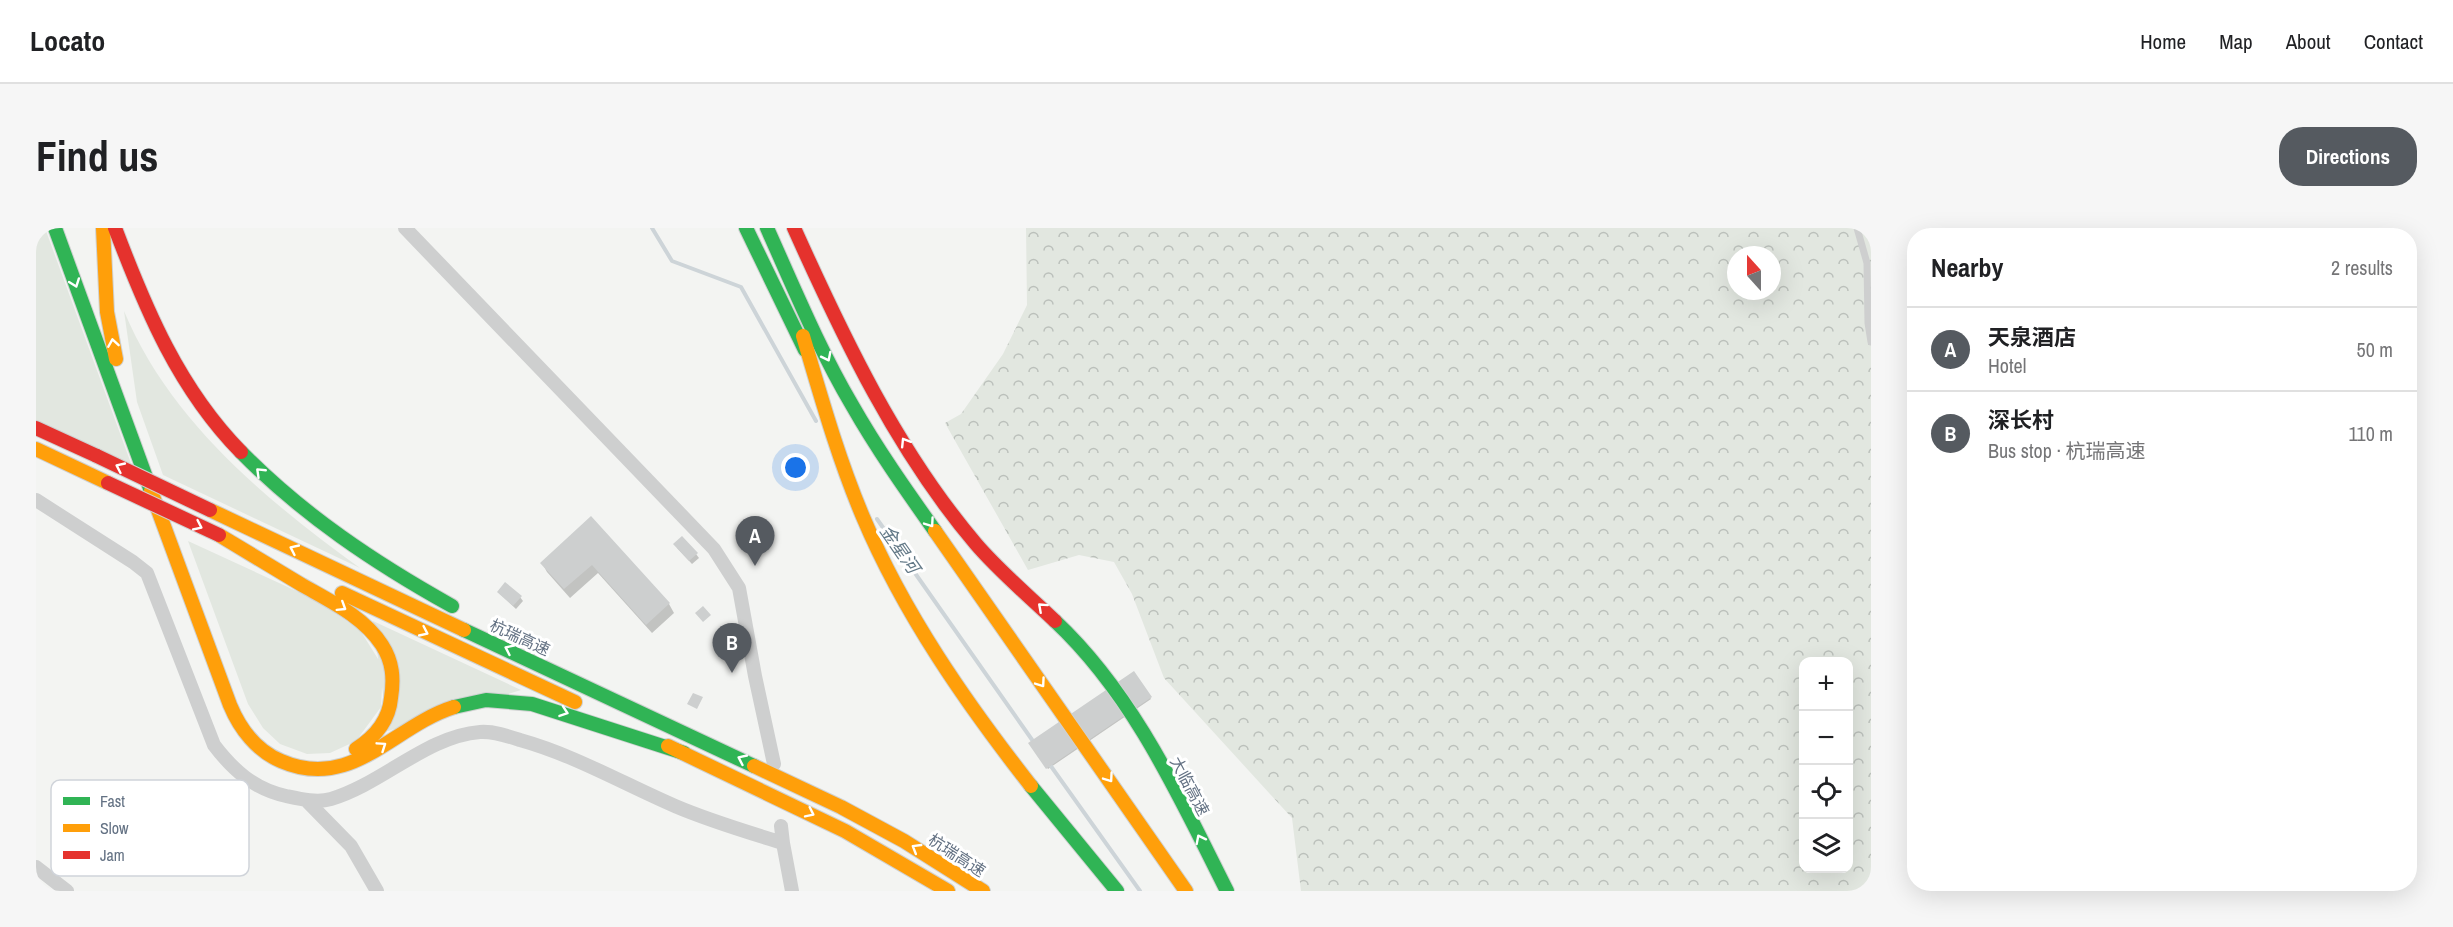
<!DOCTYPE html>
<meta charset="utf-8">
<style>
:root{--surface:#fff;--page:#f6f6f6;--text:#202124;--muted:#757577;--line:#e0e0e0;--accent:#555a60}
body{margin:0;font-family:"Archivo Narrow","Noto Sans SC",sans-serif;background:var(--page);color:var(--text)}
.controls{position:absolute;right:18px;bottom:18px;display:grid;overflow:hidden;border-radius:12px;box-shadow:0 6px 24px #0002}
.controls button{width:54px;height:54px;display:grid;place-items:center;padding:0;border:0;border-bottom:2px solid var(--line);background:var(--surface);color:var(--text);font:30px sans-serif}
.compass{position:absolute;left:1691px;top:18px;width:54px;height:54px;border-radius:50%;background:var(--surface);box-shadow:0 6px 24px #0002;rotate:339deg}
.you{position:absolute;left:760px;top:240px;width:21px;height:21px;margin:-15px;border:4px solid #fff;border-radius:50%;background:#1a73e8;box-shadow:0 0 0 9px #1a73e833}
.badge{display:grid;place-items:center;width:39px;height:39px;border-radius:50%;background:var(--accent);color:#fff;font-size:20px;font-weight:700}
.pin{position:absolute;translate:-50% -50px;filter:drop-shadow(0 2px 3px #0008)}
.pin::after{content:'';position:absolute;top:32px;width:21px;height:18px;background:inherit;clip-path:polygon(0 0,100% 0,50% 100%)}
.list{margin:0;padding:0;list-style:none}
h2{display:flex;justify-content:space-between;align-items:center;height:78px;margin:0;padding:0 24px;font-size:26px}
h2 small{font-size:20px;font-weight:400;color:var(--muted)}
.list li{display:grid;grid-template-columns:39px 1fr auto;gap:18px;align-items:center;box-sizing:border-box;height:84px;padding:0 24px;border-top:2px solid var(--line)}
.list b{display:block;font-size:22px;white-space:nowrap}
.list p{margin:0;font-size:20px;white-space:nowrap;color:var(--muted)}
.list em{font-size:20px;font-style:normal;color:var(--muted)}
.icon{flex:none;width:33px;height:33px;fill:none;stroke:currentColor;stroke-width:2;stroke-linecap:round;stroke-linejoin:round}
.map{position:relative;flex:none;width:1835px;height:663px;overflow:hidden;border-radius:24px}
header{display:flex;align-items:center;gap:36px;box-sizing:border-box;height:84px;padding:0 30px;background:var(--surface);border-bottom:2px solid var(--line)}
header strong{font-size:28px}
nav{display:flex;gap:33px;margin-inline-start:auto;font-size:21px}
.intro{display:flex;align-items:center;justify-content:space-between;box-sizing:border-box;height:144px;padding:0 36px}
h1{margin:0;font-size:42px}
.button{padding:15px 27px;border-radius:24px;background:var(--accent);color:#fff;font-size:21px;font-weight:700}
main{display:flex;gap:36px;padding:0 36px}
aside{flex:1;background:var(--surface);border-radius:24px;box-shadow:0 6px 24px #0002}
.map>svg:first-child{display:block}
</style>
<header>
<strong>Locato</strong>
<nav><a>Home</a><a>Map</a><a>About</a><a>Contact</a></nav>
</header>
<div class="intro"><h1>Find us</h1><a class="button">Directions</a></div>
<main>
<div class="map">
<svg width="1835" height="663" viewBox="0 0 1835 663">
<defs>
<pattern id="forest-crowns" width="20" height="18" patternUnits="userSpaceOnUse" patternTransform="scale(1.5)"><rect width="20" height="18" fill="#e2e7e0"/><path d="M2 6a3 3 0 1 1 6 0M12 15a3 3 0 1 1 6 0" fill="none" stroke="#bbc0bb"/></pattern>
</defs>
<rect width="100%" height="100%" fill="#f3f4f2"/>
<path fill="#e2e7e0" d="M 0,0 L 9,0 L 96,238 L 0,193 Z
M 88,83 C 133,192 231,273 324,340 L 127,247 L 101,174 Z
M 152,313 L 278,371 L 324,402 L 347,439 L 345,479 L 320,513 L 294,525 L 271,526 L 244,516 L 227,500 L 212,476 Z
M 337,393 L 485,462 L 352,503 Z"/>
<path fill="url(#forest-crowns)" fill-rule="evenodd" d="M 990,0 L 1835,0 L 1835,663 L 1265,663 L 1256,590 L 1128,450 L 1096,366 L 1078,334 L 1043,327 L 992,342 L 909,195 L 925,186 L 967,126 L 991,77 ZM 1700,27 L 1736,27 L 1736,63 L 1700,63 ZM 1768,434 L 1812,434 L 1812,640 L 1768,640 Z"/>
<path fill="#0003" d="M 555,290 L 633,376 L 638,385 L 616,405 L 562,345 L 534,370 L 511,344 L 506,335 Z
M 641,320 L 660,326 L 663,330 L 656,336 Z
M 462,364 L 484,369 L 487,373 L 480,381 Z
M 1098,445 L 1115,471 L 1012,541 L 994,515 Z"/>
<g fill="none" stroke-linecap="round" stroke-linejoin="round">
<path stroke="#cdd4d8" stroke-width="4" d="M 616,0 L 636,33 L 705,59 L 780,193
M 841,291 L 999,516
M 1012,534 L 1104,663"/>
</g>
<path fill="#cdcfcf" d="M 555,288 L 634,375 L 610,397 L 556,337 L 528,361 L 504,335 Z
M 646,308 L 662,325 L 653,333 L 637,316 Z
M 469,354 L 486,368 L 477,378 L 461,364 Z
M 667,378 L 675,387 L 667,394 L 659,385 Z
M 694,411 L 698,414 L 689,431 L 685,429 Z
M 1098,443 L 1116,469 L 1010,541 L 992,515 Z
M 657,465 L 667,469 L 661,481 L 651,476 Z"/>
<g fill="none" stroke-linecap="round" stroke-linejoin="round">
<defs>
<path id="fast" d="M 19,0 L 115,263
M 710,0 L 769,122
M 731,0 C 758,60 783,121 816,177 C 841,221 870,262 899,303
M 205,224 C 267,287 339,335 416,378
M 1019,393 C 1098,467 1143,568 1191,663
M 428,402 L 718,538
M 418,479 L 450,472 L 496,476 L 648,525
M 995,558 L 1081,663"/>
<path id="slow" d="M 67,0 L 71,84 L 80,131
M 767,108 C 785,169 802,230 827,289 C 868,386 930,475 995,558
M 0,221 L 72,255
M 115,263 L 194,477 C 204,501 221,523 245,533 C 316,564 357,498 418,479
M 174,282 L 428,402
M 899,303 L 1150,663
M 183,307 C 211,324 238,340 266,357 C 294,373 328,389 346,417 C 357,434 358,451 355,470 C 353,492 339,509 320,521
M 306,365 L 539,474
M 632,518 L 809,603 L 912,663
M 718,538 L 805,579 L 868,613 L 947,663"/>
<path id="jam" d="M 79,0 C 110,82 143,161 205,224
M 758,0 C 808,111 861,223 940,316 C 964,344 993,368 1019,393
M 0,200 L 61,228"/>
</defs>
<use href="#fast" stroke="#cfd1d1" stroke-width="16"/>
<use href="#slow" stroke="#cfd1d1" stroke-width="16"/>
<use href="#jam" stroke="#cfd1d1" stroke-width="16"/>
<path stroke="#cecfcf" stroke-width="7" d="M 1821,0 L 1831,35 L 1832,95 L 1835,114"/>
<path stroke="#cecfcf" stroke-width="14" d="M 369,0 L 678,321 L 703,360 L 719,448 L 738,536
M 0,272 L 97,334 L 111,345 L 178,517 C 197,542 218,561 250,568 C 264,571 281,575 295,571 C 346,556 391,508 444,504 C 457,503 472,508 484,512 C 538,527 588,556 639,578 C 674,593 711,604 747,615 L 756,663
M 270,572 L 315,618 L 341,663
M 745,598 L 747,615
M 0,639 L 31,663"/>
<use href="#fast" stroke="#30b455" stroke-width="14"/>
<use href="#slow" stroke="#ff9f0a" stroke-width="14"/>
<use href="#jam" stroke="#e5322d" stroke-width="14"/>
<defs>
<path id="jam-bridge" d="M 61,228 L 174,282
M 72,255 L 183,307"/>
</defs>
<use href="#jam-bridge" stroke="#d0d1d1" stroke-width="16" stroke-linecap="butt"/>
<use href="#jam-bridge" stroke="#e5322d" stroke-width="14"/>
</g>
<defs><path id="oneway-chevron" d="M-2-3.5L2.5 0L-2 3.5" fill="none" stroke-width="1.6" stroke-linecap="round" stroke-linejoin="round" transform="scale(1.5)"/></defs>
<g stroke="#fff">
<use href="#oneway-chevron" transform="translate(39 55) rotate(70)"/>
<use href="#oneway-chevron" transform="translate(77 115) rotate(-99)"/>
<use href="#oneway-chevron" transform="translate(791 129) rotate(63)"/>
<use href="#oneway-chevron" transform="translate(869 214) rotate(-122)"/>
<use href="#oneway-chevron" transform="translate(84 239) rotate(-155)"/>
<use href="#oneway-chevron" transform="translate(224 244) rotate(-136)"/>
<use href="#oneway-chevron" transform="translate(894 295) rotate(55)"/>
<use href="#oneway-chevron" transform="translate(162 298) rotate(25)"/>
<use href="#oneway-chevron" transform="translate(258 321) rotate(-155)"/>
<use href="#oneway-chevron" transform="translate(306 379) rotate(32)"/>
<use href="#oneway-chevron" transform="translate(1006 379) rotate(-138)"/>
<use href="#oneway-chevron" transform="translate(388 404) rotate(25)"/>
<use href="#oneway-chevron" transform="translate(473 421) rotate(-155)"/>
<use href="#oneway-chevron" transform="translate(1005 455) rotate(55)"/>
<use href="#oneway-chevron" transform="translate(528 484) rotate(19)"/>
<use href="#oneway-chevron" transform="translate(346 518) rotate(-34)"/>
<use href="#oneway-chevron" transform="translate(706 531) rotate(-155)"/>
<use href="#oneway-chevron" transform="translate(1073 550) rotate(55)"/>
<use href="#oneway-chevron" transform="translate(774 585) rotate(26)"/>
<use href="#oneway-chevron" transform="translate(1164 611) rotate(-117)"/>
<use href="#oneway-chevron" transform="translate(880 620) rotate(-149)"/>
</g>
<g text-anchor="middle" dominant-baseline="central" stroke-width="6" stroke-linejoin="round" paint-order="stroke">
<g font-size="16" fill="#637183" stroke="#fff">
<text transform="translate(484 409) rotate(25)">杭瑞高速</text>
<text transform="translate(1154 558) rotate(62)">大临高速</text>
<text transform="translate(921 627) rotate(33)">杭瑞高速</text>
</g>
<g font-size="18" font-style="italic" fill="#637987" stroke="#fff">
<text transform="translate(864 321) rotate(55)">金星河</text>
</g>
</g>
<rect x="15" y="552" width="198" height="96" rx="9" fill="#fff" stroke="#d0d4da" stroke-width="1.5"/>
<rect x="27" y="569" width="27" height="8" fill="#30b455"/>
<rect x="27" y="596" width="27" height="8" fill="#ff9f0a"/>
<rect x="27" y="623" width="27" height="8" fill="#e5322d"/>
<g font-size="16" fill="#637183">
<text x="64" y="579">Fast</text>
<text x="64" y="606">Slow</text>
<text x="64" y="633">Jam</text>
</g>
</svg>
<div class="controls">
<button>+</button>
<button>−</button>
<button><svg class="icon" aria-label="locate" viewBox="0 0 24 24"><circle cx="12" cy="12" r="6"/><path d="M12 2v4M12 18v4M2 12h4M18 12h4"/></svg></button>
<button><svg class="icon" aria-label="layers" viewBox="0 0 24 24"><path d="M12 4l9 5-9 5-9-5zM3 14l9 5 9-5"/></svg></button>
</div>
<svg class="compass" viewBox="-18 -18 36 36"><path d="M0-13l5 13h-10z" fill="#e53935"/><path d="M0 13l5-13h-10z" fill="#757577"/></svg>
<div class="you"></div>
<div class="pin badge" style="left:719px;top:338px">A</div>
<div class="pin badge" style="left:696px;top:445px">B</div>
</div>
<aside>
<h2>Nearby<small>2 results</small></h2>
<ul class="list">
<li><span class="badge">A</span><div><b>天泉酒店</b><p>Hotel</p></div><em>50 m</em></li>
<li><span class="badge">B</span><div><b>深长村</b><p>Bus stop · 杭瑞高速</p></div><em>110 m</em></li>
</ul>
</aside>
</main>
